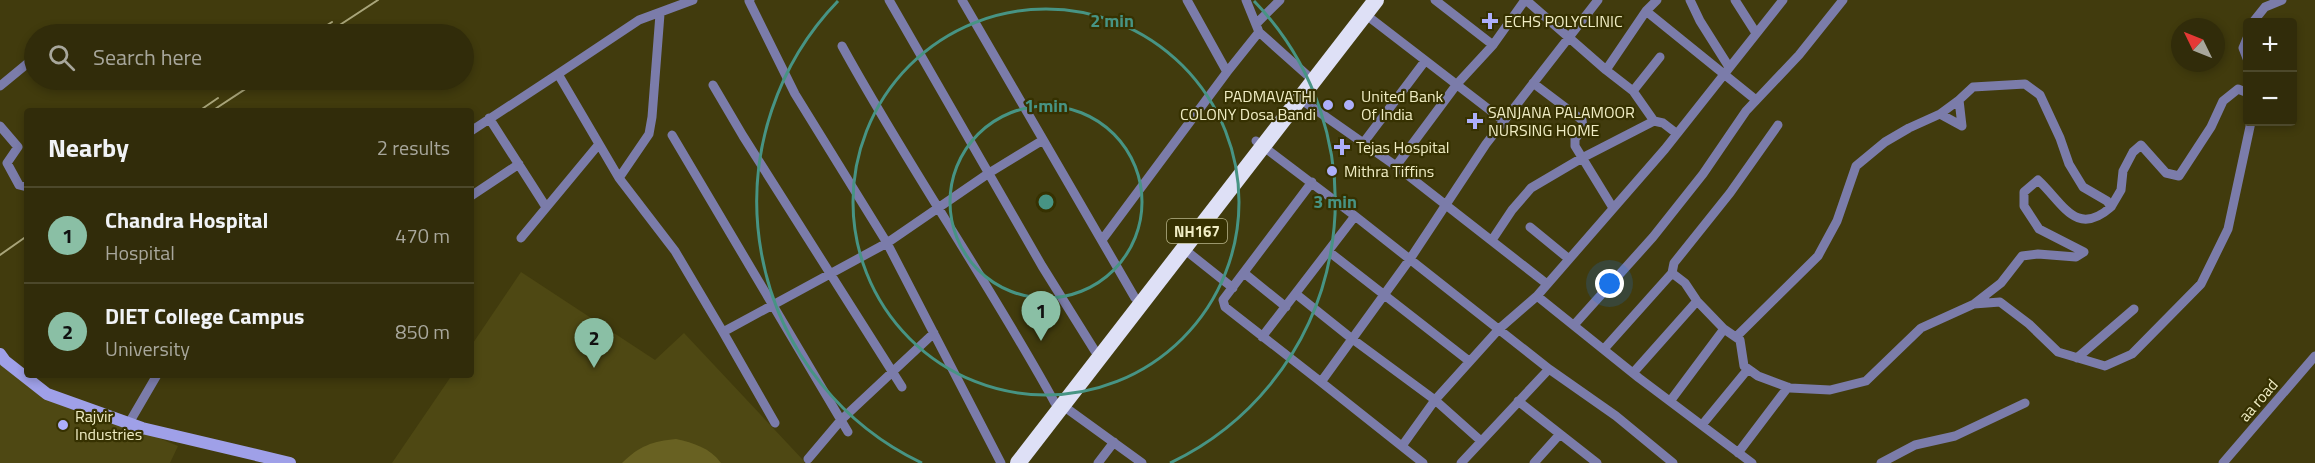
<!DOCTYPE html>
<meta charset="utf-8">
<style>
:root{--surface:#312c0a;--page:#3d3818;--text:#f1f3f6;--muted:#a8a79c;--line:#4c482b;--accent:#8abfa5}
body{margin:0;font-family:"Titillium Web",sans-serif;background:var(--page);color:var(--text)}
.controls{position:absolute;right:18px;top:18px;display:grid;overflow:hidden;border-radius:6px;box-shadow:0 3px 9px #0003}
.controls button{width:54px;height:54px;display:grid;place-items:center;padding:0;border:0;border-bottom:2px solid var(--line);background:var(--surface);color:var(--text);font:30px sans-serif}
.compass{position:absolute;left:2171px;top:18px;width:54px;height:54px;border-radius:50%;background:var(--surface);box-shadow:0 3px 9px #0003;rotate:313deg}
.you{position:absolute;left:1610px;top:284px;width:21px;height:21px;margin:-15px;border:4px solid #fff;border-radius:50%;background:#1a73e8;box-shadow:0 0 0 9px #1a73e833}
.badge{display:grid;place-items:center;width:39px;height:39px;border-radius:50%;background:var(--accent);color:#111;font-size:20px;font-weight:700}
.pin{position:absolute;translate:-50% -50px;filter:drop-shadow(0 2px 3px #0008)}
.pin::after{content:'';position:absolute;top:32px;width:21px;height:18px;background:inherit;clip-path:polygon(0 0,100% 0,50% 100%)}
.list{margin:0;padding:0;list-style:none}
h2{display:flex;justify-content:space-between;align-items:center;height:78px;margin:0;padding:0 24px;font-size:26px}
h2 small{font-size:20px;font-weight:400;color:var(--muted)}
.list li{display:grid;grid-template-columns:39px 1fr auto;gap:18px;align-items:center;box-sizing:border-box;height:96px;padding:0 24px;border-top:2px solid var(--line)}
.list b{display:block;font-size:22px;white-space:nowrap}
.list p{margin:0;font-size:20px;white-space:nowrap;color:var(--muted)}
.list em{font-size:20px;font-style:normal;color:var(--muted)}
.icon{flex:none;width:33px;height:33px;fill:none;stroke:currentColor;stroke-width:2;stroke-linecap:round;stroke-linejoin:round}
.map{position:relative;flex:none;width:2315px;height:463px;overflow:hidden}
.search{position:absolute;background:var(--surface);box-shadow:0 3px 9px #0003;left:24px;top:24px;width:450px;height:66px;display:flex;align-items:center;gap:15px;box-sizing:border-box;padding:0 21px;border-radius:33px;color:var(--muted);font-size:22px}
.panel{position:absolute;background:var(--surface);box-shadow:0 3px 9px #0003;left:24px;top:108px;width:450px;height:270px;border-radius:6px}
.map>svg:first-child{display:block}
</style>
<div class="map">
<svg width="2315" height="463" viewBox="0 0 2315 463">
<rect width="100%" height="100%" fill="#413b0d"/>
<path fill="#4e4813" d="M 521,272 L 655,360 L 684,333 L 804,461 L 804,463 L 392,463 L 452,375 L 471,375 L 471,346 Z
M 0,360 L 75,403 L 178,446 L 170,463 L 0,463 Z"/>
<path fill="#686122" d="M 676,439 C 694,443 710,448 721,463 L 622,463 C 639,446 653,441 676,439 Z"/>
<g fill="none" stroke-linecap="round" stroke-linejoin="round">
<path stroke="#7b7caa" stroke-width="9" d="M 889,0 L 1042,266 L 1095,351
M 962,0 L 1135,298
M 1187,0 L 1227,72 L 1259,32 L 1246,0
M 1435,0 L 1493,45 L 1525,0
M 1526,0 L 1606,70 L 1646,11 L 1756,100
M 1690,0 L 1700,21 L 1729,67
M 1735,0 L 1756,33
M 1646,11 L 1657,0
M 660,14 L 652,117 L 649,134 L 619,178 L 675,251 L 723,332 L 887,243 L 795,94 L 749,1 L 750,0
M 1365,14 L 1504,121
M 2253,22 L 2265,7 L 2282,0
M 1256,24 L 1280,0
M 1259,32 L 1307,75
M 2248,36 L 2243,48 L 2248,61
M 1493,45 L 1457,84 L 1396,166 L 1547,284
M 842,46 C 909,168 988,281 1055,403
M 1606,70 L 1633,91 L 1654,121
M 558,74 L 639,20 L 693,0
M 1533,83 L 1582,120 L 1583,128 L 1575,139 L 1575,146 L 1613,208
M 713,85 L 743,136 L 902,387
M 0,86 L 34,58
M 1633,91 L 1660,57
M 1299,98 L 1396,166
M 1940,114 L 1962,126
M 489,118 L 546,207
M 0,126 L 18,147 L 7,163 L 19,185 L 27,187
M 471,131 L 558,74 L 619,178
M 672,135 L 848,432
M 1256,141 L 1355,216 L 1549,369 L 1461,463
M 1364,142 L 1425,61
M 1312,182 L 1223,300 L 1225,307 L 1321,382
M 471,196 L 519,164
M 2111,207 L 2121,190 L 2123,171 L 2133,152 L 2141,145 L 2166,173 L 2179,176 L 2211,127 L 2223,101 L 2238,89 L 2248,93
M 1530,227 L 1569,259
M 521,238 L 599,144
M 1102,240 L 1227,72
M 1492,240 L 1512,210 L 1531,188 L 1582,158 L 1654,121 L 1663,123 L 1676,133
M 1184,249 L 1233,288
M 1328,251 L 1469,361
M 1244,273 L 1286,307
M 1672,273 L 1674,263 L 1730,193 L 1778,125
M 1296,294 L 1351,338 L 1435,400 L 1481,441
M 1537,296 L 1639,378 L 1752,463
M 1974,304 L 2000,302 L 2029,324 L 2058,352 L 2105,366 L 2132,354 L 2201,284 L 2228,229 L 2251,122
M 1574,325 L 1653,237 L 1703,174 L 1746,111 L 1799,55 L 1843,0
M 723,332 L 775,423
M 1262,337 L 1355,216
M 1736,337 L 1818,256 L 1837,221 L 1856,166 L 1885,142 L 1909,128 L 1940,114 L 1959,100
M 1604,349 L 1672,273 L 1685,283 L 1697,301 L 1724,329
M 2077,358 L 2134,309
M 1549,369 L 1616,416 L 1673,463
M 1633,373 L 1697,301
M 1671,400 L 1724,329 L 1740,340 L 1744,366 L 1758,376 L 1790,388 L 1830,390 L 1866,381 L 1921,328 L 1974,304 L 2001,283 L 2022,256 L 2038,254 L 2076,257 L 2084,252 L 2039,229 L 2024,206 L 2024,192 L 2038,180 C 2063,203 2076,238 2111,207 L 2107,201 L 2083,187 L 2069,164 L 2060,138 L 2040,95 L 2025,84 L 1973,87 L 1959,100 L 1962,126
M 1518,401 L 1597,463
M 1062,405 L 1142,463
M 129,423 L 157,375
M 1702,425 L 1748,369
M 1402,446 L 1435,400 L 1499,329 L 1537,296 L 1665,149 L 1783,0
M 1738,453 L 1788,387
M 808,459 L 841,420 L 934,333
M 1001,463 L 887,243 L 989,173 L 1043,140
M 1098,463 L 1114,442
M 1423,463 L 1321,382 L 1410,259 L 1486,144 L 1598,0
M 1534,463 L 1560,434
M 1881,463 L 1915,445 L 1955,436 L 2025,403
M 2223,463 L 2315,356"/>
<path stroke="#9fa0e8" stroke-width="12" d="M 0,354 L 5,361 L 47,394 L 142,428 L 290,463"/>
<path stroke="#dee0f6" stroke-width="16" d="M 1018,463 L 1376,0"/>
<path stroke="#a9a57a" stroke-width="2" d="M 313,34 L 332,22
M 326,34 L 378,0
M 199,111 L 218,98
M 212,111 L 259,80
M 0,255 L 27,236"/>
</g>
<g fill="none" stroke="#479484" stroke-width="3">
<circle cx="1046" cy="202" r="96"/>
<circle cx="1046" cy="202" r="193"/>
<path d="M922 463A289 289 0 0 1 838 1M1254 1A289 289 0 0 1 1170 463"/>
</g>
<g fill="#adaffb" stroke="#363101" stroke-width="2">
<path d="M1487 12h6v6h6v6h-6v6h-6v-6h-6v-6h6z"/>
<circle cx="1328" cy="105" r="6"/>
<circle cx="1349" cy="105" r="6"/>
<path d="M1472 112h6v6h6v6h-6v6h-6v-6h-6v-6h6z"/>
<path d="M1339 138h6v6h6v6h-6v6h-6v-6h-6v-6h6z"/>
<circle cx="1332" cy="171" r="6"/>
<circle cx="63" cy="425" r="6"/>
</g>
<g text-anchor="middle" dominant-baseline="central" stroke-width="4.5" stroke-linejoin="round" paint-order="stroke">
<rect fill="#363101" stroke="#b8b58a" stroke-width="1.5" x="1167" y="219" width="60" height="24" rx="4.5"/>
<g font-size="15" font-weight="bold" fill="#f0edc4">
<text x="1197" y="231">NH167</text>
</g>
<g font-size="16" fill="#f0edc4" stroke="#363101" text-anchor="start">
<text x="1504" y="21">ECHS POLYCLINIC</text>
<text x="1316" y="96" text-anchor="end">PADMAVATHI<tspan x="1316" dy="18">COLONY Dosa Bandi</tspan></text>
<text x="1361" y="96">United Bank<tspan x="1361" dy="18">Of India</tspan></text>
<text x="1488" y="112">SANJANA PALAMOOR<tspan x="1488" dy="18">NURSING HOME</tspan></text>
<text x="1356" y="147">Tejas Hospital</text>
<text x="1344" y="171">Mithra Tiffins</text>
<text x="75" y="416">Rajvir<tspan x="75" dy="18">Industries</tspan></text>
</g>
<g font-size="16" fill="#f0edc4" stroke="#363101">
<text transform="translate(2258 400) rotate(-49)">aa road</text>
</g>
</g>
<circle cx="1046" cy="202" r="9" fill="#479484" stroke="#363101" stroke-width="3"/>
<g font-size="18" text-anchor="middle" font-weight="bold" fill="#479484" stroke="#363101" stroke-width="4.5" stroke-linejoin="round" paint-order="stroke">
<text x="1112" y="27">2 min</text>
<text x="1046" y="112">1 min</text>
<text x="1335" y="208">3 min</text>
</g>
</svg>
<div class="controls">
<button>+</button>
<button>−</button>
</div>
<svg class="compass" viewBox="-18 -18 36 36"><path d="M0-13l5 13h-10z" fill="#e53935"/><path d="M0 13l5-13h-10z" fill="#a8a79c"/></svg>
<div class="you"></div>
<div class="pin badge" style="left:1041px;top:341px">1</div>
<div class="pin badge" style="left:594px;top:368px">2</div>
<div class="search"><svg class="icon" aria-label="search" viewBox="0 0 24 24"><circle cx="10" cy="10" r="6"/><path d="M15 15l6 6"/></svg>Search here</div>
<section class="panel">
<h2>Nearby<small>2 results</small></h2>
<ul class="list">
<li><span class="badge">1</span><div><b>Chandra Hospital</b><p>Hospital</p></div><em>470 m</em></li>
<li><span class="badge">2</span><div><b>DIET College Campus</b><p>University</p></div><em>850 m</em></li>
</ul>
</section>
</div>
